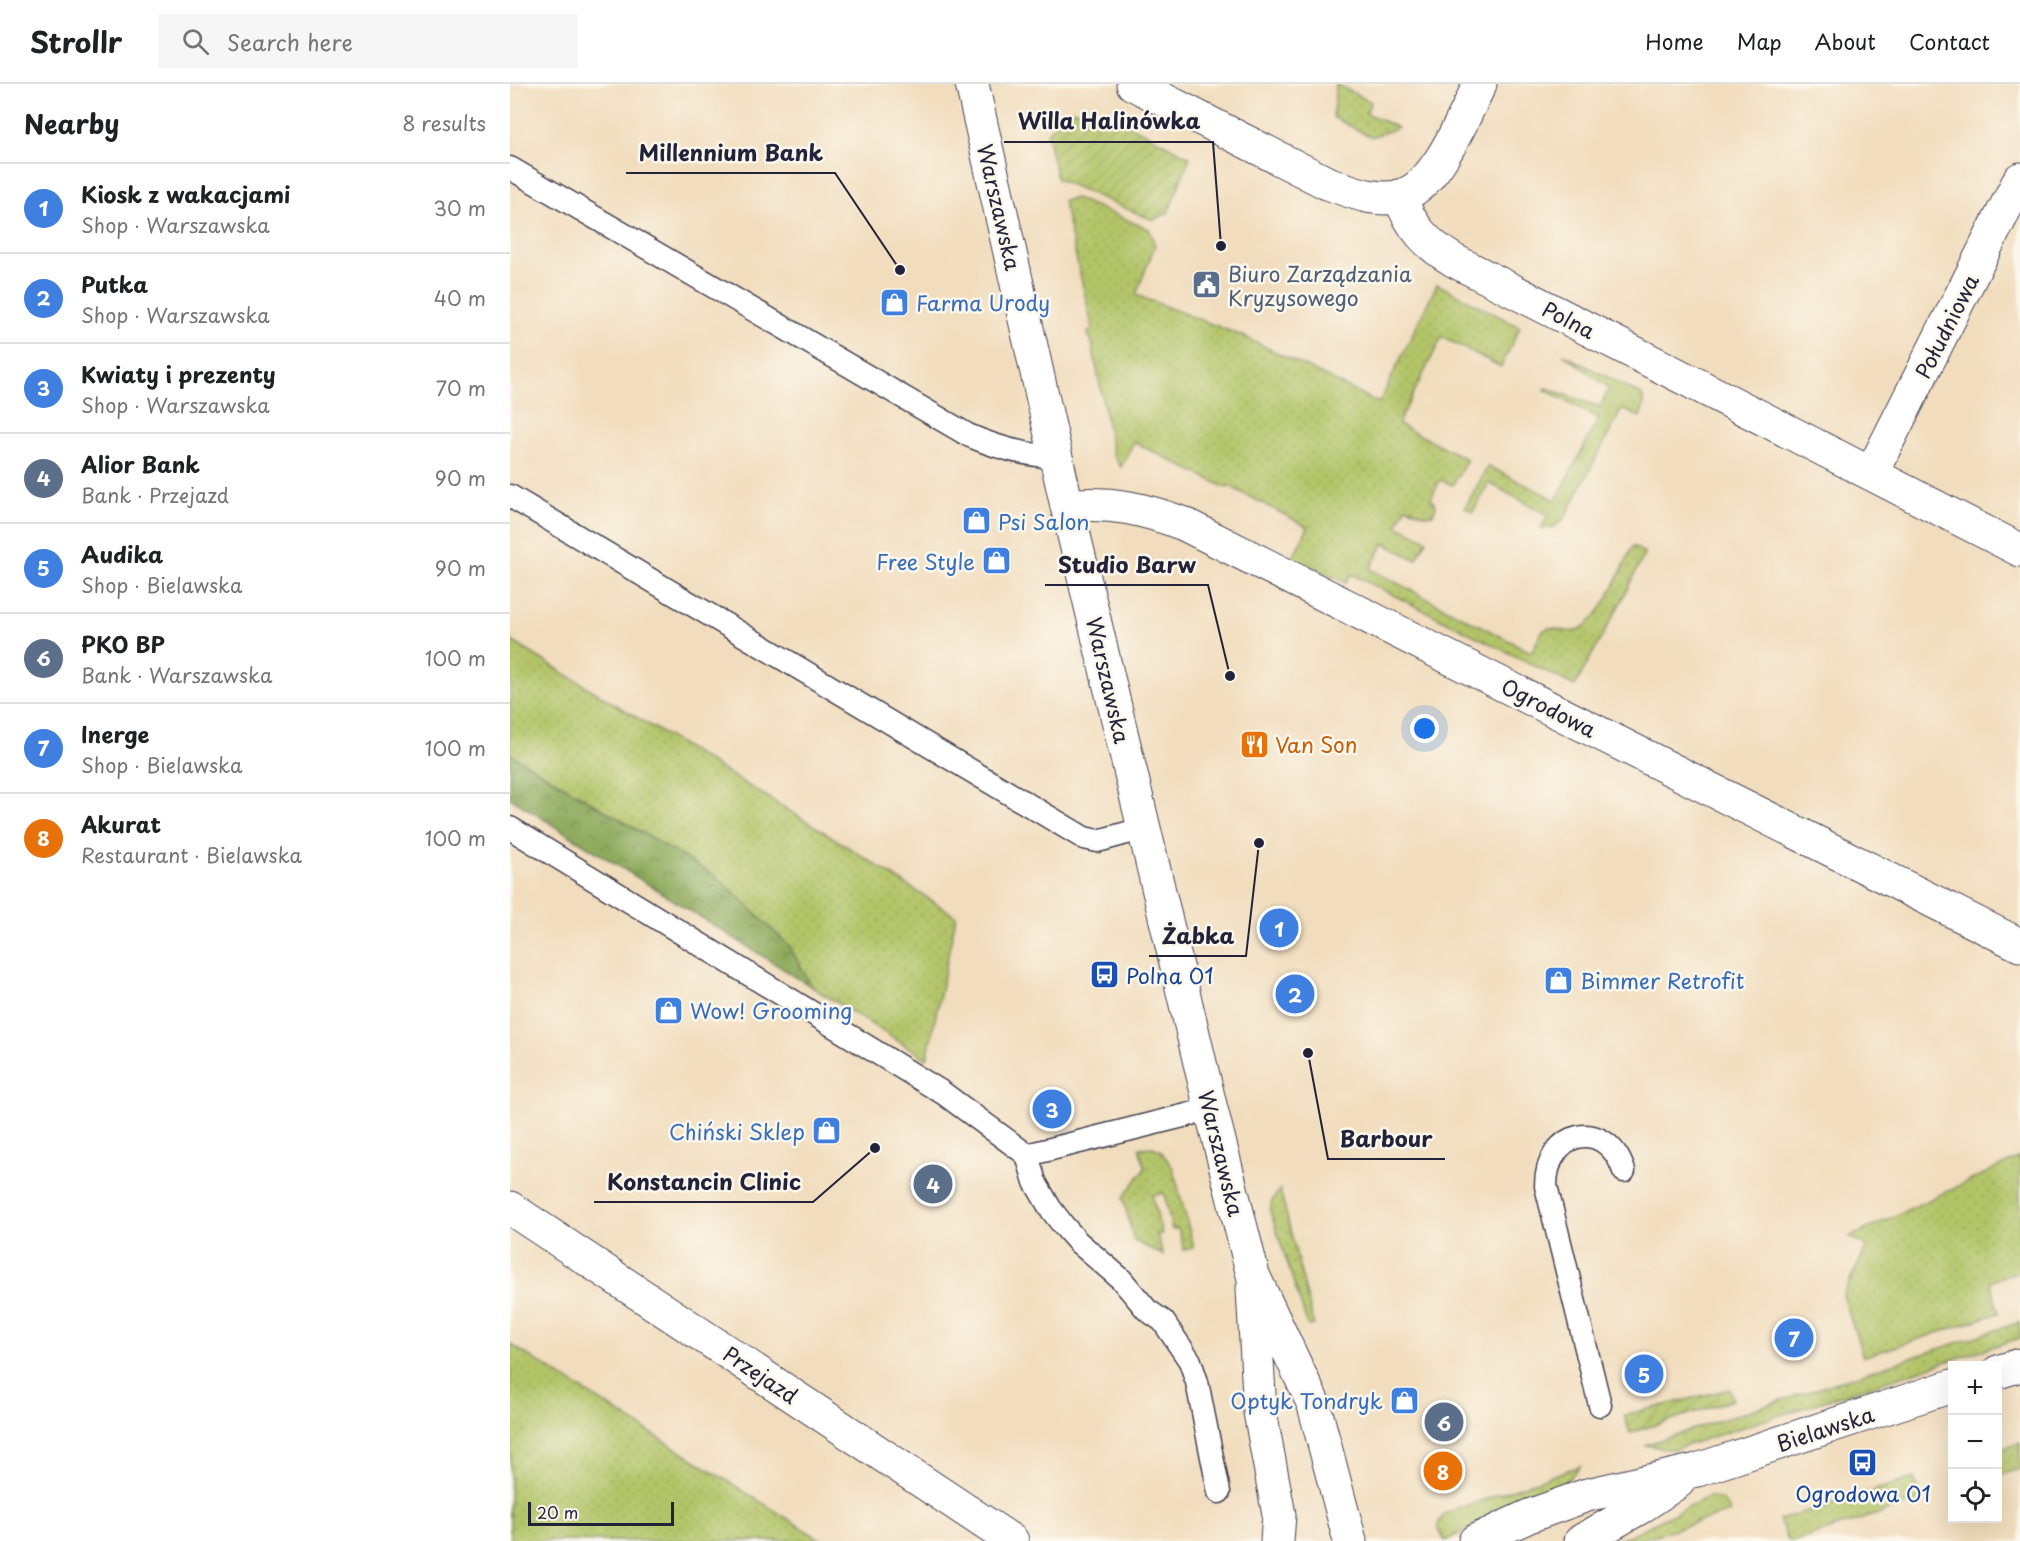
<!DOCTYPE html>
<meta charset="utf-8">
<style>
:root{--surface:#fff;--page:#f6f6f6;--text:#202124;--muted:#757577;--line:#e0e0e0;--accent:#0b8043}
body{margin:0;font-family:"Playpen Sans",sans-serif;background:var(--page);color:var(--text)}
.controls{position:absolute;right:18px;bottom:18px;display:grid;overflow:hidden;border-radius:0px;box-shadow:0 6px 24px #0002}
.controls button{width:54px;height:54px;display:grid;place-items:center;padding:0;border:0;border-bottom:2px solid var(--line);background:var(--surface);color:var(--text);font:30px sans-serif}
.scale{position:absolute;left:18px;bottom:15px;width:146px;box-sizing:border-box;padding-left:6px;border:3px solid #22223b;border-top:0;font-size:16px;line-height:21px;white-space:nowrap;color:#22223b;-webkit-text-stroke:4px #fbf7ec;paint-order:stroke}
.you{position:absolute;left:915px;top:645px;width:21px;height:21px;margin:-15px;border:4px solid #fff;border-radius:50%;background:#1a73e8;box-shadow:0 0 0 9px #1a73e833}
.badge{display:grid;place-items:center;width:39px;height:39px;border-radius:50%;background:var(--accent);color:#fff;font-size:20px;font-weight:700}
.pin{position:absolute;translate:-50% -50%;border:3px solid #fff;box-shadow:0 2px 6px #0006}
.list{margin:0;padding:0;list-style:none}
h2{display:flex;justify-content:space-between;align-items:center;height:78px;margin:0;padding:0 24px;font-size:26px}
h2 small{font-size:20px;font-weight:400;color:var(--muted)}
.list li{display:grid;grid-template-columns:39px 1fr auto;gap:18px;align-items:center;box-sizing:border-box;height:90px;padding:0 24px;border-top:2px solid var(--line)}
.list b{display:block;font-size:22px;white-space:nowrap}
.list p{margin:0;font-size:20px;white-space:nowrap;color:var(--muted)}
.list em{font-size:20px;font-style:normal;color:var(--muted)}
.icon{flex:none;width:33px;height:33px;fill:none;stroke:currentColor;stroke-width:2;stroke-linecap:round;stroke-linejoin:round}
.map{position:relative;flex:none;width:1510px;height:1457px;overflow:hidden}
header{display:flex;align-items:center;gap:36px;box-sizing:border-box;height:84px;padding:0 30px;background:var(--surface);border-bottom:2px solid var(--line)}
header strong{font-size:28px}
nav{display:flex;gap:33px;margin-inline-start:auto;font-size:21px}
.search{width:420px;height:54px;background:var(--page);display:flex;align-items:center;gap:15px;box-sizing:border-box;padding:0 21px;border-radius:0px;color:var(--muted);font-size:22px}
main{display:flex}
aside{flex:1;background:var(--surface)}
.map>svg:first-child{display:block}
</style>
<header>
<strong>Strollr</strong>
<div class="search"><svg class="icon" aria-label="search" viewBox="0 0 24 24"><circle cx="10" cy="10" r="6"/><path d="M15 15l6 6"/></svg>Search here</div>
<nav><a>Home</a><a>Map</a><a>About</a><a>Contact</a></nav>
</header>
<main>
<aside>
<h2>Nearby<small>8 results</small></h2>
<ul class="list">
<li><span class="badge" style="background:#3f7fe0">1</span><div><b>Kiosk z wakacjami</b><p>Shop · Warszawska</p></div><em>30 m</em></li>
<li><span class="badge" style="background:#3f7fe0">2</span><div><b>Putka</b><p>Shop · Warszawska</p></div><em>40 m</em></li>
<li><span class="badge" style="background:#3f7fe0">3</span><div><b>Kwiaty i prezenty</b><p>Shop · Warszawska</p></div><em>70 m</em></li>
<li><span class="badge" style="background:#5c6f8a">4</span><div><b>Alior Bank</b><p>Bank · Przejazd</p></div><em>90 m</em></li>
<li><span class="badge" style="background:#3f7fe0">5</span><div><b>Audika</b><p>Shop · Bielawska</p></div><em>90 m</em></li>
<li><span class="badge" style="background:#5c6f8a">6</span><div><b>PKO BP</b><p>Bank · Warszawska</p></div><em>100 m</em></li>
<li><span class="badge" style="background:#3f7fe0">7</span><div><b>Inerge</b><p>Shop · Bielawska</p></div><em>100 m</em></li>
<li><span class="badge" style="background:#e8710a">8</span><div><b>Akurat</b><p>Restaurant · Bielawska</p></div><em>100 m</em></li>
</ul>
</aside>
<div class="map">
<svg width="1510" height="1457" viewBox="0 0 1510 1457">
<defs>
<pattern id="grass-dots" width="8" height="8" patternUnits="userSpaceOnUse" patternTransform="scale(1.5)"><rect width="8" height="8" fill="#b2c467"/><path d="M2 2h.1M6 6h.1" fill="none" stroke="#99a85a" stroke-width="1.8" stroke-linecap="round"/></pattern>
<pattern id="forest-crowns" width="20" height="18" patternUnits="userSpaceOnUse" patternTransform="scale(1.5)"><rect width="20" height="18" fill="#8daa5c"/><path d="M2 6a3 3 0 1 1 6 0M12 15a3 3 0 1 1 6 0" fill="none" stroke="#738a4d"/></pattern>
<pattern id="garden-furrows" width="10" height="10" patternUnits="userSpaceOnUse" patternTransform="scale(1.5)"><rect width="10" height="10" fill="#b2c467"/><path d="M-1 1l2-2M0 10L10 0M9 11l2-2" fill="none" stroke="#99a85a"/></pattern>
</defs>
<rect width="100%" height="100%" fill="#fbf7ec"/>
<filter id="ink" filterUnits="userSpaceOnUse"><feTurbulence type="fractalNoise" baseFrequency=".0167" numOctaves="2"/><feDisplacementMap in="SourceGraphic" scale="12" xChannelSelector="R" yChannelSelector="G"/><feConvolveMatrix kernelMatrix="1 2 1 2 8 2 1 2 1" color-interpolation-filters="sRGB"/></filter>
<filter id="wash" filterUnits="userSpaceOnUse"><feTurbulence type="fractalNoise" baseFrequency=".008" numOctaves="4" result="noise"/><feDisplacementMap in="SourceGraphic" scale="24" xChannelSelector="R" yChannelSelector="G"/><feGaussianBlur stdDeviation="1.35" result="paint"/><feColorMatrix in="noise" values="0 0 0 0 0 0 0 0 0 0 0 0 0 0 0 0 0 1.4 0 .05"/><feComposite in="paint" operator="in"/></filter>
<g filter="url(#wash)">
<rect width="100%" height="100%" fill="#f1ddbd"/>
<path fill="url(#grass-dots)" stroke="#6a7351" stroke-width="1.5" d="M 826,0 L 861,18 L 856,29 L 888,44 L 861,53 L 823,33 Z
M 565,114 L 639,145 L 645,161 L 626,211 L 735,253 L 869,319 L 927,200 L 1010,243 L 991,283 L 932,253 L 888,340 L 957,375 L 943,401 L 930,396 L 921,414 L 926,422 L 923,430 L 916,431 L 896,423 L 887,441 L 917,456 L 906,476 L 874,459 L 860,485 L 1021,568 L 1032,548 L 1038,544 C 1047,543 1055,550 1065,547 C 1091,540 1111,485 1123,462 L 1135,469 L 1112,516 L 1065,602 L 841,490 L 836,499 L 792,478 L 789,482 L 782,477 L 782,475 L 798,443 L 717,401 L 716,404 L 624,358 L 611,383 L 603,371 L 581,254 L 579,254 L 578,248 L 583,246 L 553,117 Z
M 1053,270 L 1132,311 L 1134,320 L 1130,333 L 1112,325 L 1054,435 C 1046,442 1042,446 1031,444 L 1038,431 L 979,399 L 963,428 L 955,424 L 978,382 L 1046,416 L 1089,334 L 1035,306 L 1036,304 L 1090,323 L 1099,304 Z
M 0,556 L 316,749 L 446,832 L 417,975 L 302,903 L 280,863 L 210,795 L 0,670 Z
M 643,1063 L 651,1067 L 663,1084 L 684,1164 L 674,1166 L 668,1144 L 662,1146 L 654,1109 L 642,1111 L 652,1150 L 647,1150 L 653,1171 L 624,1157 L 613,1114 L 635,1084 L 629,1064 Z
M 1510,1073 L 1510,1187 L 1480,1197 L 1489,1229 L 1353,1273 L 1333,1211 L 1357,1162 L 1340,1153 Z
M 770,1105 L 804,1241 L 798,1242 L 760,1127 L 762,1117 Z
M 1510,1238 L 1510,1254 L 1162,1366 L 1135,1361 Z
M 0,1260 L 313,1457 L 0,1457 Z
M 1510,1359 L 1510,1385 L 1488,1392 L 1488,1366 Z
M 1070,1382 L 1054,1400 L 1027,1411 L 1022,1408 L 1016,1411 L 1013,1417 L 935,1457 L 928,1445 L 928,1440 L 935,1429 Z
M 1404,1394 L 1411,1416 L 1285,1457 L 1279,1457 L 1269,1436 Z
M 1198,1413 C 1209,1413 1216,1417 1220,1428 L 1126,1457 L 1108,1457 Z"/>
<path fill="url(#forest-crowns)" stroke="#58664c" stroke-width="1.5" d="M 0,670 L 210,795 L 280,863 L 302,903 L 0,714 Z"/>
<path fill="url(#garden-furrows)" stroke="#6a7351" stroke-width="1.5" d="M 576,26 L 604,33 L 680,73 L 658,129 L 643,136 L 547,95 L 537,49 L 557,27 Z
M 1220,1305 L 1223,1316 L 1120,1349 L 1114,1331 Z"/>
</g>
<g filter="url(#ink)">
<g fill="none" stroke-linecap="round" stroke-linejoin="round">
<defs>
<path id="lane" d="M 0,84 L 458,351 C 487,364 514,371 546,373
M 0,412 L 574,754 L 588,757 L 635,744
M 0,744 L 433,1009 L 517,1071 L 525,1098 L 540,1124 L 553,1141 L 568,1158 L 611,1195 L 637,1226 L 653,1237 L 680,1277 L 687,1298 L 709,1408
M 517,1071 L 701,1025
M 1090,1321 L 1036,1102 C 1036,1047 1095,1031 1114,1087"/>
<path id="street" d="M 623,0 L 815,98 C 839,107 871,121 896,110 C 929,96 954,31 970,0
M 889,112 C 902,144 916,160 945,177 L 1510,466
M 1361,390 L 1510,95
M 557,422 C 601,417 634,425 674,440 L 1510,861
M 0,1124 L 502,1457"/>
<path id="secondary" d="M 462,0 L 557,422 L 701,1025 L 743,1191 L 804,1321 L 840,1457
M 743,1205 L 750,1328 L 769,1431 L 767,1457
M 1488,1288 L 1510,1281
M 965,1457 L 1019,1432 L 1077,1411 L 1187,1386 L 1442,1302
M 1071,1457 L 1129,1424 L 1168,1398"/>
</defs>
<use href="#lane" stroke="#413e4e" stroke-width="25"/>
<use href="#street" stroke="#413e4e" stroke-width="35"/>
<use href="#secondary" stroke="#413e4e" stroke-width="35"/>
<use href="#lane" stroke="#fff" stroke-width="22"/>
<use href="#street" stroke="#fff" stroke-width="33"/>
<use href="#secondary" stroke="#fff" stroke-width="33"/>
</g>
</g>
<defs>
<symbol id="civic-square" viewBox="-11 -11 22 22"><rect x="-9" y="-9" width="18" height="18" rx="4" fill="#5c6f8a" stroke="#fbf7ec"/><path d="M-.6-6.5H3V-4.5H.6V-3L4-1V1h2V6H-6V1h2V-1L-.6-3ZM-1.2 2.5V6h2.4V2.5Z" fill="#fff"/></symbol>
<symbol id="shop-square" viewBox="-11 -11 22 22"><rect x="-9" y="-9" width="18" height="18" rx="4" fill="#3f7fe0" stroke="#fbf7ec"/><path d="M-5-2.5h2.3a2.7 3.5 0 0 1 5.4 0H5L5.5 6h-11ZM-1.5-2.5h3a1.5 2.3 0 0 0-3 0Z" fill="#fff"/></symbol>
<symbol id="restaurant-square" viewBox="-11 -11 22 22"><rect x="-9" y="-9" width="18" height="18" rx="4" fill="#e8710a" stroke="#fbf7ec"/><path d="M-5-6h1v4h1v-4h1v4h1v-4h1v5L-1.5 .5V6h-2V.5L-5-1ZM5-6V6H3V1.5H1.5Q1.5-4 5-6Z" fill="#fff"/></symbol>
<symbol id="bus-square" viewBox="-11 -11 22 22"><rect x="-9" y="-9" width="18" height="18" rx="4" fill="#1a4fb4" stroke="#fbf7ec"/><path d="M-5-6H5V4H4V6H2V4H-2V6H-4V4H-5ZM-3.5-4V0h7V-4ZM-3.5 1.2v1.5H-2V1.2ZM2 1.2v1.5H3.5V1.2Z" fill="#fff"/></symbol>
</defs>
<g fill-rule="evenodd">
<use href="#civic-square" x="680" y="184" width="33" height="33"/>
<use href="#shop-square" x="368" y="202" width="33" height="33"/>
<use href="#shop-square" x="450" y="420" width="33" height="33"/>
<use href="#shop-square" x="470" y="460" width="33" height="33"/>
<use href="#restaurant-square" x="728" y="644" width="33" height="33"/>
<use href="#bus-square" x="578" y="874" width="33" height="33"/>
<use href="#shop-square" x="1032" y="880" width="33" height="33"/>
<use href="#shop-square" x="142" y="910" width="33" height="33"/>
<use href="#shop-square" x="300" y="1030" width="33" height="33"/>
<use href="#shop-square" x="878" y="1300" width="33" height="33"/>
<use href="#bus-square" x="1336" y="1362" width="33" height="33"/>
</g>
<g text-anchor="middle" dominant-baseline="central" stroke-width="5" stroke-linejoin="round" paint-order="stroke">
<g font-size="21" fill="#22223b" stroke="#fbf7ec">
<text transform="translate(490 123) rotate(77)">Warszawska</text>
<text transform="translate(1059 235) rotate(27)">Polna</text>
<text transform="translate(1436 242) rotate(-63)">Południowa</text>
<text transform="translate(599 596) rotate(77)">Warszawska</text>
<text transform="translate(1039 623) rotate(27)">Ogrodowa</text>
<text transform="translate(712 1069) rotate(76)">Warszawska</text>
<text transform="translate(251 1290) rotate(34)">Przejazd</text>
<text transform="translate(1315 1344) rotate(-18)">Bielawska</text>
</g>
<g font-size="21" fill="#4e5e75" stroke="#fbf7ec" text-anchor="start">
<text x="718" y="189">Biuro Zarządzania<tspan x="718" dy="24">Kryzysowego</tspan></text>
</g>
<g font-size="21" fill="#366cbe" stroke="#fbf7ec" text-anchor="start">
<text x="406" y="218">Farma Urody</text>
<text x="488" y="437">Psi Salon</text>
<text x="465" y="477" text-anchor="end">Free Style</text>
<text x="1070" y="896">Bimmer Retrofit</text>
<text x="180" y="926">Wow! Grooming</text>
<text x="295" y="1047" text-anchor="end">Chiński Sklep</text>
<text x="873" y="1316" text-anchor="end">Optyk Tondryk</text>
</g>
<g font-size="21" fill="#c56008" stroke="#fbf7ec" text-anchor="start">
<text x="765" y="660">Van Son</text>
</g>
<g font-size="21" fill="#164399" stroke="#fbf7ec" text-anchor="start">
<text x="616" y="891">Polna 01</text>
<text x="1353" y="1409" text-anchor="middle">Ogrodowa 01</text>
</g>
</g>
<path fill="none" stroke="#22223b" stroke-width="2" d="M711 162L703 58H494M390 186L325 89H116M720 592L698 501H535M749 759L736 872H639M798 969L818 1075H935M365 1064L303 1118H84"/>
<g fill="#22223b" stroke="#fbf7ec" stroke-width="2">
<circle cx="711" cy="162" r="6"/>
<circle cx="390" cy="186" r="6"/>
<circle cx="720" cy="592" r="6"/>
<circle cx="749" cy="759" r="6"/>
<circle cx="798" cy="969" r="6"/>
<circle cx="365" cy="1064" r="6"/>
</g>
<g font-size="22" text-anchor="middle" font-weight="bold" fill="#22223b" stroke="#fbf7ec" stroke-width="5" stroke-linejoin="round" paint-order="stroke">
<text x="599" y="45">Willa Halinówka</text>
<text x="221" y="77">Millennium Bank</text>
<text x="617" y="489">Studio Barw</text>
<text x="688" y="860">Żabka</text>
<text x="876" y="1063">Barbour</text>
<text x="194" y="1106">Konstancin Clinic</text>
</g>
</svg>
<div class="controls">
<button>+</button>
<button>−</button>
<button><svg class="icon" aria-label="locate" viewBox="0 0 24 24"><circle cx="12" cy="12" r="6"/><path d="M12 2v4M12 18v4M2 12h4M18 12h4"/></svg></button>
</div>
<div class="scale">20 m</div>
<div class="you"></div>
<div class="pin badge" style="left:769px;top:844px;background:#3f7fe0">1</div>
<div class="pin badge" style="left:785px;top:910px;background:#3f7fe0">2</div>
<div class="pin badge" style="left:542px;top:1025px;background:#3f7fe0">3</div>
<div class="pin badge" style="left:423px;top:1100px;background:#5c6f8a">4</div>
<div class="pin badge" style="left:1134px;top:1290px;background:#3f7fe0">5</div>
<div class="pin badge" style="left:934px;top:1338px;background:#5c6f8a">6</div>
<div class="pin badge" style="left:1284px;top:1254px;background:#3f7fe0">7</div>
<div class="pin badge" style="left:933px;top:1387px;background:#e8710a">8</div>
</div>
</main>
